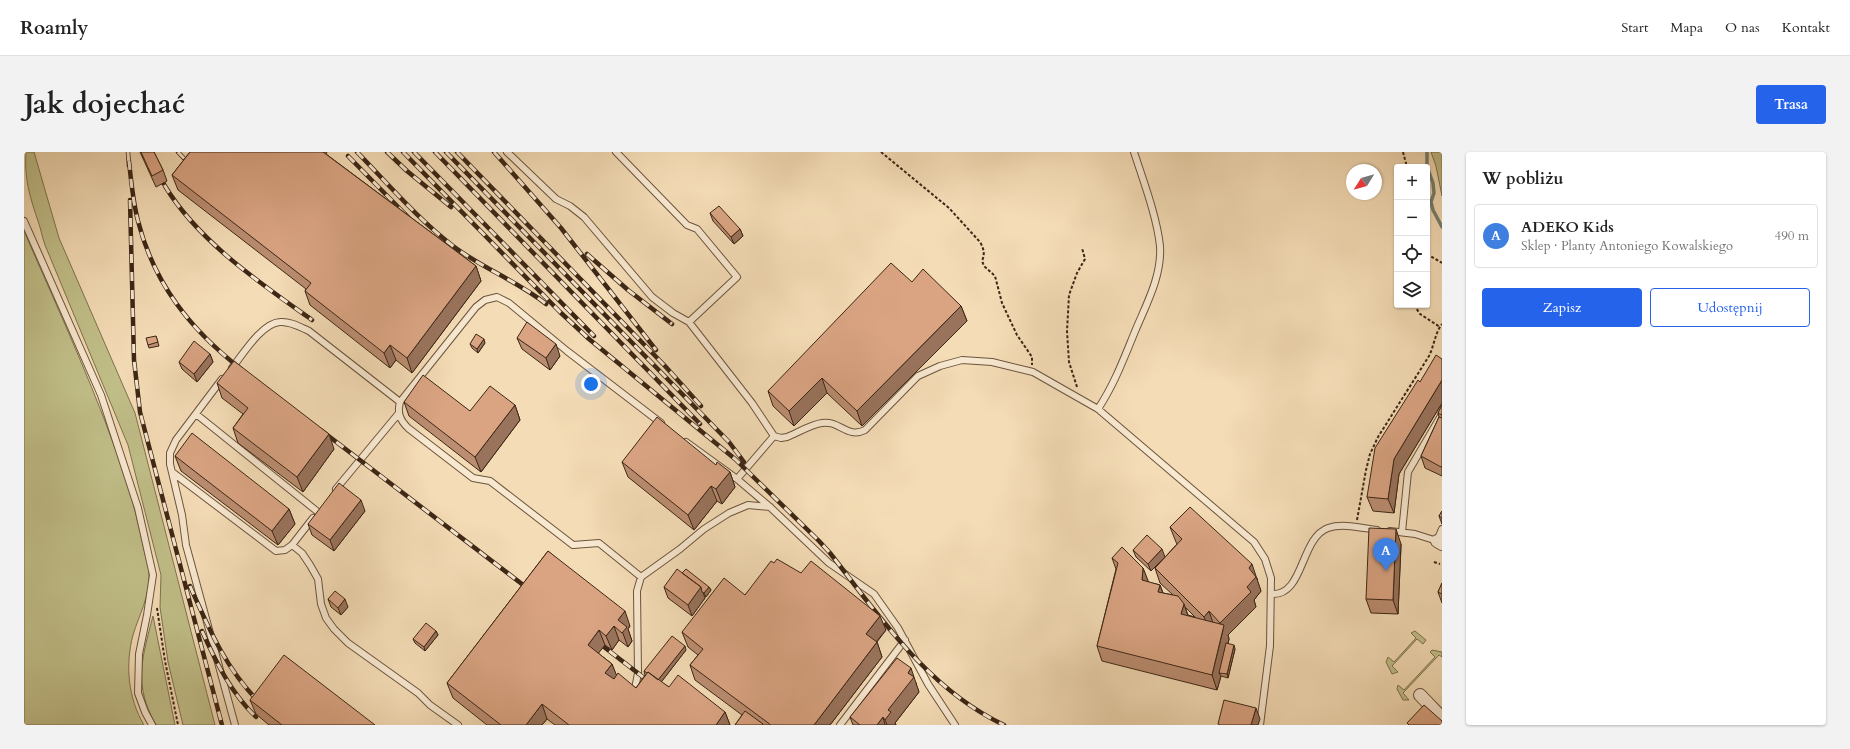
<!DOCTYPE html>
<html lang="pl">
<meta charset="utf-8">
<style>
:root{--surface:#fff;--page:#f2f2f2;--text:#222;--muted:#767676;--line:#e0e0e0;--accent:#2563eb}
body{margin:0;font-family:Cardo,serif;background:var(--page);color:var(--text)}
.controls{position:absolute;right:12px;top:12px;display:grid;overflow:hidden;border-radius:4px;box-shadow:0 1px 3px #0004}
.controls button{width:36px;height:36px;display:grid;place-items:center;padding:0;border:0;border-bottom:1px solid var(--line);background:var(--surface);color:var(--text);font:20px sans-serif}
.compass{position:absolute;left:1322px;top:12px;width:36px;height:36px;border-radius:50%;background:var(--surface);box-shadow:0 1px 3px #0004;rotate:233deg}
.you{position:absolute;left:567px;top:232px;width:14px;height:14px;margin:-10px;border:3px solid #fff;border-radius:50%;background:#1a73e8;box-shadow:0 0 0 6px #1a73e833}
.badge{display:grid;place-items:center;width:26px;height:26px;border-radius:50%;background:var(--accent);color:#fff;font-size:13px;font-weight:700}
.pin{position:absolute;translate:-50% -33px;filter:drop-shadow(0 1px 2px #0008)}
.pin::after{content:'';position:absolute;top:21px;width:14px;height:12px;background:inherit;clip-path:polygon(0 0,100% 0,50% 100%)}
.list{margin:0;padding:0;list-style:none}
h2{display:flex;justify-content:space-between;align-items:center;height:52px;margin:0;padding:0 16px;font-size:17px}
h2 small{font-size:13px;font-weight:400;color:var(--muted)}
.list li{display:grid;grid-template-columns:26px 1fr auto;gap:12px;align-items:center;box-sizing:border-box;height:64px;margin:0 8px 8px;padding:0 8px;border:1px solid var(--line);border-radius:4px}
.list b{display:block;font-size:15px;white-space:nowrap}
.list p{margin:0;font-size:13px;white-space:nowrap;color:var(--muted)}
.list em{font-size:13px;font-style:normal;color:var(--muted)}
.actions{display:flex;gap:8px;padding:12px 16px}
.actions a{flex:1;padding:9px 0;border:1px solid var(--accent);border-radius:4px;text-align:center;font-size:14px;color:var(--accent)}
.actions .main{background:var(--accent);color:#fff}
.icon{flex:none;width:22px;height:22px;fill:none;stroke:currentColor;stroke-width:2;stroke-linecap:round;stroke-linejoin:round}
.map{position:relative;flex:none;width:1418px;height:573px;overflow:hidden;border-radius:4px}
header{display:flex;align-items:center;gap:24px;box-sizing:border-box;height:56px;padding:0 20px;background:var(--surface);border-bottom:1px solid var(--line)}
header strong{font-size:19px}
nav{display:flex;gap:22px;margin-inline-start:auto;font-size:14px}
.intro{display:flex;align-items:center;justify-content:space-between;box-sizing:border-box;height:96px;padding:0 24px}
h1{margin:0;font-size:28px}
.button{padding:10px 18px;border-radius:4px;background:var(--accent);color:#fff;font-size:14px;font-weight:700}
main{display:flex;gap:24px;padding:0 24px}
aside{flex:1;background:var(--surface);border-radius:4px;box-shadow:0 1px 3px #0004}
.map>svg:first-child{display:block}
</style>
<header>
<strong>Roamly</strong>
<nav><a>Start</a><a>Mapa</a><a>O nas</a><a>Kontakt</a></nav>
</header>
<div class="intro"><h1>Jak dojechać</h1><a class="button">Trasa</a></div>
<main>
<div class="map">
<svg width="1418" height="573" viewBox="0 0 1418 573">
<rect width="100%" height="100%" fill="#f4dcb6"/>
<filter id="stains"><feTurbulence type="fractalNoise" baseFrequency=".005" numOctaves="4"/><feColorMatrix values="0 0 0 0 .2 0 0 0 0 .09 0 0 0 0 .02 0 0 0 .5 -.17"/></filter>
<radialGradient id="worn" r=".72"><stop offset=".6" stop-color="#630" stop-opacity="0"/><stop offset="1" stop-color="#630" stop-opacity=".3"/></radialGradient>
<path fill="#c1bf89" stroke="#7e724f" d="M 2,0 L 10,0 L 35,86 L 111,261 L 191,573 L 159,573 L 144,510 L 136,455 L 137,423 L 104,293 L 21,93 C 18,85 17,77 14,69 C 6,45 0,27 2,0 Z
M 1407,0 L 1418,0 L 1418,44 L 1412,14 Z
M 0,79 C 36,162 75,245 103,331 C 110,353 115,375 120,398 C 122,406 125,414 125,422 C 126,444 115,463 109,483 C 101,513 104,546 120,573 L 0,573 Z
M 129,464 L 151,573 L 132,573 C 109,533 118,506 129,464 Z
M 1391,479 L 1402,488 L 1399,492 L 1393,487 L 1368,514 L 1374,520 L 1368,522 L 1362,510 L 1364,505 L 1370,510 L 1392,486 L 1387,481 Z
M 1408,498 L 1418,500 L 1418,505 L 1415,503 L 1379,541 L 1385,548 L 1379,548 L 1373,537 L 1374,533 L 1380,538 L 1411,505 L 1406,500 Z"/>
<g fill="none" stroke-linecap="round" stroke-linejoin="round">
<path stroke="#768070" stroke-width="3.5" d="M 1403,0 L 1403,15 L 1409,31 L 1410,41 L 1407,50 L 1409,58 L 1418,75"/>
<defs>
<path id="service" d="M 483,0 L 532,47 L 546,54 L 560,65 L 628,145 L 649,161 L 665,170 L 728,251 L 750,284 L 757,286 L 763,285 C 773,281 788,272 798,271 C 816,268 823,287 841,278 L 894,224 L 916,214 L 938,208 L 968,210 L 1009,220 L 1074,257 L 1230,390 L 1241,407 L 1247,426 L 1246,494 L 1236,573
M 592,0 L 663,73 L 673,77 L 713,125 L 665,170
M 0,69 L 77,243 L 114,356 L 129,423 L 123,463 L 115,502 L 114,541 L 121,560 L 128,573
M 208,216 C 219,202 238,171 256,170 C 266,169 276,175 285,179 L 376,250
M 198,227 L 152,288 L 146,301 L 146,312 L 158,363 L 162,393 L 211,573
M 1074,257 C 1091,231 1100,206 1112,177 C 1123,151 1138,123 1136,94 C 1133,65 1119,28 1110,0
M 172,262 L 294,360
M 662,290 L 713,327 L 746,355 L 805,411 L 850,442 L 874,476 L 904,532 L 931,573
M 148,320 L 252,399 L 261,398 L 268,393 L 289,366
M 713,327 L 750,284
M 312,337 L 375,261
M 1366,379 L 1391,382 L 1413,389 L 1418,377
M 1378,380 L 1384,320 L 1418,262
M 268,393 L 278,401 L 286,413 L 294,427 L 297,452 L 302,466 L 310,477 L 324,491 L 394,541 L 406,553 L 434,573
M 617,425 L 575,391 L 549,393 L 466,329 L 449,326 L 384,276 C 376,268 373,261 376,250 L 452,155 L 461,148 L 473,145 L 485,151 L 543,199 L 637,271
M 1247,442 C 1280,445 1276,386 1304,376 C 1319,371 1337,376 1353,378
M 611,537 L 614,521 L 613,439 L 617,425 L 656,397 L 680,377 L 705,361 L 724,353 L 746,355
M 816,573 L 881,488"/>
<path id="minor" d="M 1413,389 L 1418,392
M 1396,543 L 1418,566"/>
</defs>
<use href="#service" stroke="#6a543d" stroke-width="8"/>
<use href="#minor" stroke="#6a543d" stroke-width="14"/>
<path stroke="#3c2615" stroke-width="2" stroke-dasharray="3 2" stroke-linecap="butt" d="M 857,0 L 925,56 L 956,90 C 960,97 961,102 958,109 L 960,114 L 971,124 L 978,151 L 993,183 L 1008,205 L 1008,213
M 1379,0 L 1383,15
M 1403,102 L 1418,111
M 1390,153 L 1396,162 L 1416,175
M 1053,235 L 1045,210 L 1043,179 L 1045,143 L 1053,121 L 1061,107 L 1058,96
M 1333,368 L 1342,318 L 1346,302 L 1354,285 L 1405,204 C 1410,194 1411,181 1418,172
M 1410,410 L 1416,412
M 133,456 L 141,509 L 154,573"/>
<use href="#service" stroke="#f8e8d0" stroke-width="6"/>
<use href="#minor" stroke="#f8e8d0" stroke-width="12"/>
<defs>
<path id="rail" d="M 104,0 L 105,14
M 126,0 C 131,11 135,23 141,34 C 174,89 236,131 288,168
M 154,0 L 168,15
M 333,0 C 364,32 394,67 429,94 C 458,116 493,129 522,152
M 363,0 L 383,19 L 427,55
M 379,0 L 536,160 L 565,187 L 711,307 L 795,389 L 806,401 C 856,465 904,537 980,573
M 390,0 L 570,184
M 411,0 L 676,272
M 422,0 L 705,290 L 720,310
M 433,0 L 641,214 L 677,254
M 470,0 L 537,76 L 632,198
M 324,4 L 384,65
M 105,9 C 107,29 109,50 114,69 C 130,132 167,178 217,217
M 106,48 L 110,208 L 116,260 L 198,573
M 563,102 L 604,138 L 648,172
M 298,279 L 507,439
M 166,434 C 185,477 202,517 235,550
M 178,479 C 192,510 207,541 232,565
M 571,488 L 628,532"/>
</defs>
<use href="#rail" stroke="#3c2615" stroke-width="4.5"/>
<use href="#rail" stroke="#f8e8d0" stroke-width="3" stroke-dasharray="9" stroke-linecap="butt"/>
</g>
<path fill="#bb8d71" stroke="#3c2615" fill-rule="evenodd" d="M 116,0 L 130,0 L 139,18 L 143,29 L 132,35 Z
M 166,0 L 303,0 L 302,2 L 452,114 L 457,129 L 388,221 L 372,208 L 366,216 L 286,153 L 281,139 L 282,137 L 154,38 L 148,23 Z
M 686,61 L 716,77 L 719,84 L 710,92 L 689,69 Z
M 888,130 L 937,154 L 943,169 L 838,274 L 803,241 L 770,274 L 749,254 L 744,239 Z
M 132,184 L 135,194 L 125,196 L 124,193 Z
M 493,186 L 536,204 L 526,218 L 498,197 Z
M 461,191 L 454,201 L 448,196 L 446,192 Z
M 186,202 L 189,210 L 173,230 L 158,217 L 155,210 Z
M 1418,207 L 1418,251 L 1375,322 L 1370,361 L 1349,359 L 1343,345 L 1396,230 Z
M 193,231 L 310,297 L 279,340 L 214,291 L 209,276 L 219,262 L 198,246 Z
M 380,250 L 446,259 L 491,253 L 496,268 L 457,320 L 385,264 Z
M 1418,253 L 1418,324 L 1401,316 L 1397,304 L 1415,265 L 1414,261 Z
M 151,304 L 265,357 L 271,372 L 254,393 L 157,319 Z
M 598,310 L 692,313 L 706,320 L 711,335 L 698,352 L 693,349 L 670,378 L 604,325 Z
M 341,359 L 310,399 L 288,383 L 284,372 Z
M 1418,359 L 1418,372 L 1415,364 Z
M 1146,375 L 1234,427 L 1233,428 L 1237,439 L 1230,448 L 1232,455 L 1204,483 L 1205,487 L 1204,492 L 1211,497 L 1204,526 L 1197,524 L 1193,538 L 1078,509 L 1073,494 L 1092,417 L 1088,406 L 1119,416 L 1124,430 L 1136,433 L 1139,441 L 1149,443 L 1136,431 L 1131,416 L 1153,392 L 1152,390 ZM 1161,455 L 1171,465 L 1164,463 Z
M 1377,392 L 1374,462 L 1347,461 L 1342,447 Z
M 1109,398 L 1141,405 L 1127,419 L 1112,405 Z
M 524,399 L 606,474 L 604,477 L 608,489 L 604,495 L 595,488 L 588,498 L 581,493 L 574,501 L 588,512 L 592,523 L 612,536 L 621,523 L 620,519 L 662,498 L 637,530 L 645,535 L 701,560 L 706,573 L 531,573 L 523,567 L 518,573 L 463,573 L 429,546 L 423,531 Z
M 750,411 L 862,478 L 853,490 L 858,505 L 806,573 L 711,573 L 718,563 L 671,528 L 666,513 L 674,503 L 664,495 L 658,480 L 721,443 Z
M 1418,431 L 1418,451 L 1414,440 Z
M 640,435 L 685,435 L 687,438 L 682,445 L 680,444 L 681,446 L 668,464 L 644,446 Z
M 304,447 L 324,455 L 317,463 L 307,455 Z
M 412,479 L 414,483 L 401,499 L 391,491 L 389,487 Z
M 893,531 L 892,532 L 895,540 L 871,571 L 872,573 L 829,573 L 826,565 Z
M 226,548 L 351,573 L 245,573 L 232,562 Z"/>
<path fill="#99735c" stroke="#3c2615" d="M 716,77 L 719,84 L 710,92 L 707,85 Z
M 452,114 L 457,129 L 388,221 L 383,206 Z
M 937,154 L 943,169 L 838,274 L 833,259 Z
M 460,187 L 461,191 L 454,201 L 453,197 Z
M 532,192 L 536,204 L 526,218 L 522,206 Z
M 366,193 L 372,208 L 366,216 L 360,201 Z
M 186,202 L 189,210 L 173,230 L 170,222 Z
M 798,226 L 803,241 L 770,274 L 765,259 Z
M 1418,228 L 1418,251 L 1375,322 L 1370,361 L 1364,347 L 1370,307 Z
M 491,253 L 496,268 L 457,320 L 451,305 Z
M 305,282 L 310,297 L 279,340 L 273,325 Z
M 706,320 L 711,335 L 698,352 L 692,337 Z
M 687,334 L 693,349 L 670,378 L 664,363 Z
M 337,348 L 341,359 L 310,399 L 306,388 Z
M 265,357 L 271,372 L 254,393 L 248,379 Z
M 1372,377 L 1377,392 L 1374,462 L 1369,448 Z
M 1138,397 L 1141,405 L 1127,419 L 1124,412 Z
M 1228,412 L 1237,439 L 1230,448 L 1232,455 L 1204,483 L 1205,487 L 1197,521 L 1195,521 L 1197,524 L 1193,538 L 1188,523 L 1199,478 L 1196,471 L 1223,435 L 1225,416 Z
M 1119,416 L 1125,431 L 1118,428 Z
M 1136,433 L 1141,447 L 1134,440 Z
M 677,435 L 681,446 L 668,464 L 664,453 Z
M 685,435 L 687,438 L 682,445 L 680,441 Z
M 321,447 L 324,455 L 317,463 L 314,456 Z
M 1160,452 L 1165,467 L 1157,462 Z
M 601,459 L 606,474 L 604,477 L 608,489 L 604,495 L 594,468 Z
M 1185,459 L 1190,474 L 1186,479 L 1180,465 Z
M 856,464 L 862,478 L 847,496 L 842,482 Z
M 590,474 L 595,488 L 588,498 L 582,484 Z
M 575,478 L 581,493 L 569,508 L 564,493 Z
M 412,479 L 414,483 L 401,499 L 400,495 Z
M 853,490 L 858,505 L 806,573 L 790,573 Z
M 1210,493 L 1211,497 L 1204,526 L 1203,522 Z
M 661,494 L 662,498 L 635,533 L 633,529 Z
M 588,512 L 594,527 L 587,536 L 581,521 Z
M 887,516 L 895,540 L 871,571 L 872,573 L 863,573 L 861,568 L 864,558 L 884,521 Z
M 518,552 L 523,567 L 518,573 L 502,573 Z
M 1232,556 L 1236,567 L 1234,573 L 1227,573 Z
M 701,560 L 706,573 L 692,573 Z
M 859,565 L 861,573 L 853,573 Z"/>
<path fill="#daa483" stroke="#3c2615" d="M 117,0 L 130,0 L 139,18 L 128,24 Z
M 166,0 L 299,0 L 452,114 L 383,206 L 366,193 L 360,201 L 281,139 L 287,131 L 148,23 Z
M 695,54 L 716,77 L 707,85 L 686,61 Z
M 867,111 L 888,130 L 899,117 L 937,154 L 833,259 L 798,226 L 765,259 L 744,239 Z
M 503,170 L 532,192 L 522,206 L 493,186 Z
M 452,182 L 460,187 L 453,197 L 446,192 Z
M 132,184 L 134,190 L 124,193 L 122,186 Z
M 170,189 L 186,202 L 170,222 L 155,210 Z
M 1412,203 L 1418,207 L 1418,228 L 1370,307 L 1364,347 L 1343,345 L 1351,296 L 1394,228 L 1396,230 Z
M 210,209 L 305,282 L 273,325 L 209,276 L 224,256 L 193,231 Z
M 399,223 L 446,259 L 466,234 L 491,253 L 451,305 L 380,250 Z
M 1418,253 L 1418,263 L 1414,261 Z
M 633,265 L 692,313 L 693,310 L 706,320 L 692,337 L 687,334 L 664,363 L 598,310 Z
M 1415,265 L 1418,266 L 1418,314 L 1417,315 L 1397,304 Z
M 168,281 L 265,357 L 248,379 L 151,304 Z
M 315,331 L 337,348 L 306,388 L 284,372 Z
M 1166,355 L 1228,412 L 1225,416 L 1232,425 L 1223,435 L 1227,440 L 1196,471 L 1185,459 L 1180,465 L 1131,416 L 1158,387 L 1146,375 Z
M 1418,359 L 1418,366 L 1415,364 Z
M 1345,376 L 1372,377 L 1369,448 L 1342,447 Z
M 1123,383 L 1138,397 L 1124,412 L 1109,398 Z
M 1098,395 L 1119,416 L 1118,428 L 1136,433 L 1134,440 L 1154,444 L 1160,452 L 1157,462 L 1200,473 L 1188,523 L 1073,494 L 1094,411 L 1088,406 Z
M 524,399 L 601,459 L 594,468 L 603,475 L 598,481 L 590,474 L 582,484 L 575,478 L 564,493 L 588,512 L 581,521 L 590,527 L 594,521 L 612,536 L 624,520 L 645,535 L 654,523 L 701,560 L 692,573 L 545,573 L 518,552 L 502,573 L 477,573 L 423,531 Z
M 753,407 L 777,421 L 787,409 L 856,464 L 842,482 L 853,490 L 790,573 L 747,573 L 666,513 L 679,497 L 658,480 L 700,426 L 721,443 L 747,409 L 750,411 Z
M 653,417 L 677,435 L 664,453 L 640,435 Z
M 662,417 L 685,435 L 680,441 L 678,440 L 677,435 L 658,421 Z
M 1418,431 L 1418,442 L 1414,440 Z
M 311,439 L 321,447 L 314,456 L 304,447 Z
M 402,471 L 412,479 L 400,495 L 389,487 Z
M 648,484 L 661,494 L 634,528 L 624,520 L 623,521 L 620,519 Z
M 1202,491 L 1210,493 L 1203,522 L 1195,521 Z
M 260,503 L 351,573 L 258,573 L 226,548 Z
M 873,506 L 887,516 L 884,521 L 890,525 L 864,558 L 867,560 L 861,568 L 859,565 L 853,573 L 836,573 L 826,565 Z
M 1200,548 L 1232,556 L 1227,573 L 1196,573 L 1194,572 Z
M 1400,553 L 1418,569 L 1418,573 L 1385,573 L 1383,571 Z
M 721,559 L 739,572 L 738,573 L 711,573 Z"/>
<rect width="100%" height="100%" filter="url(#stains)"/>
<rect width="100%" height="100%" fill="url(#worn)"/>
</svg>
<div class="controls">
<button>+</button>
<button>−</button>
<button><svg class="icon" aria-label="locate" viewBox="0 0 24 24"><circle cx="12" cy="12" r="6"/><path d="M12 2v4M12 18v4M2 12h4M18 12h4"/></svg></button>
<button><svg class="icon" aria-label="layers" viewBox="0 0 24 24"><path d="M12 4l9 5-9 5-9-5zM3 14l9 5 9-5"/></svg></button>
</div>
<svg class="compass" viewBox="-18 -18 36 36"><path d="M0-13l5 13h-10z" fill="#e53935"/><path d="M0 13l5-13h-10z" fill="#767676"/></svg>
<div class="you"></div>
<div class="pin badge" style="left:1362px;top:419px;background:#3f7fe0">A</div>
</div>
<aside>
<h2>W pobliżu<small></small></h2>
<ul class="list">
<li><span class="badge" style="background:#3f7fe0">A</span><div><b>ADEKO Kids</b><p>Sklep · Planty Antoniego Kowalskiego</p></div><em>490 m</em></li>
</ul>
<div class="actions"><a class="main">Zapisz</a><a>Udostępnij</a></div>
</aside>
</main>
